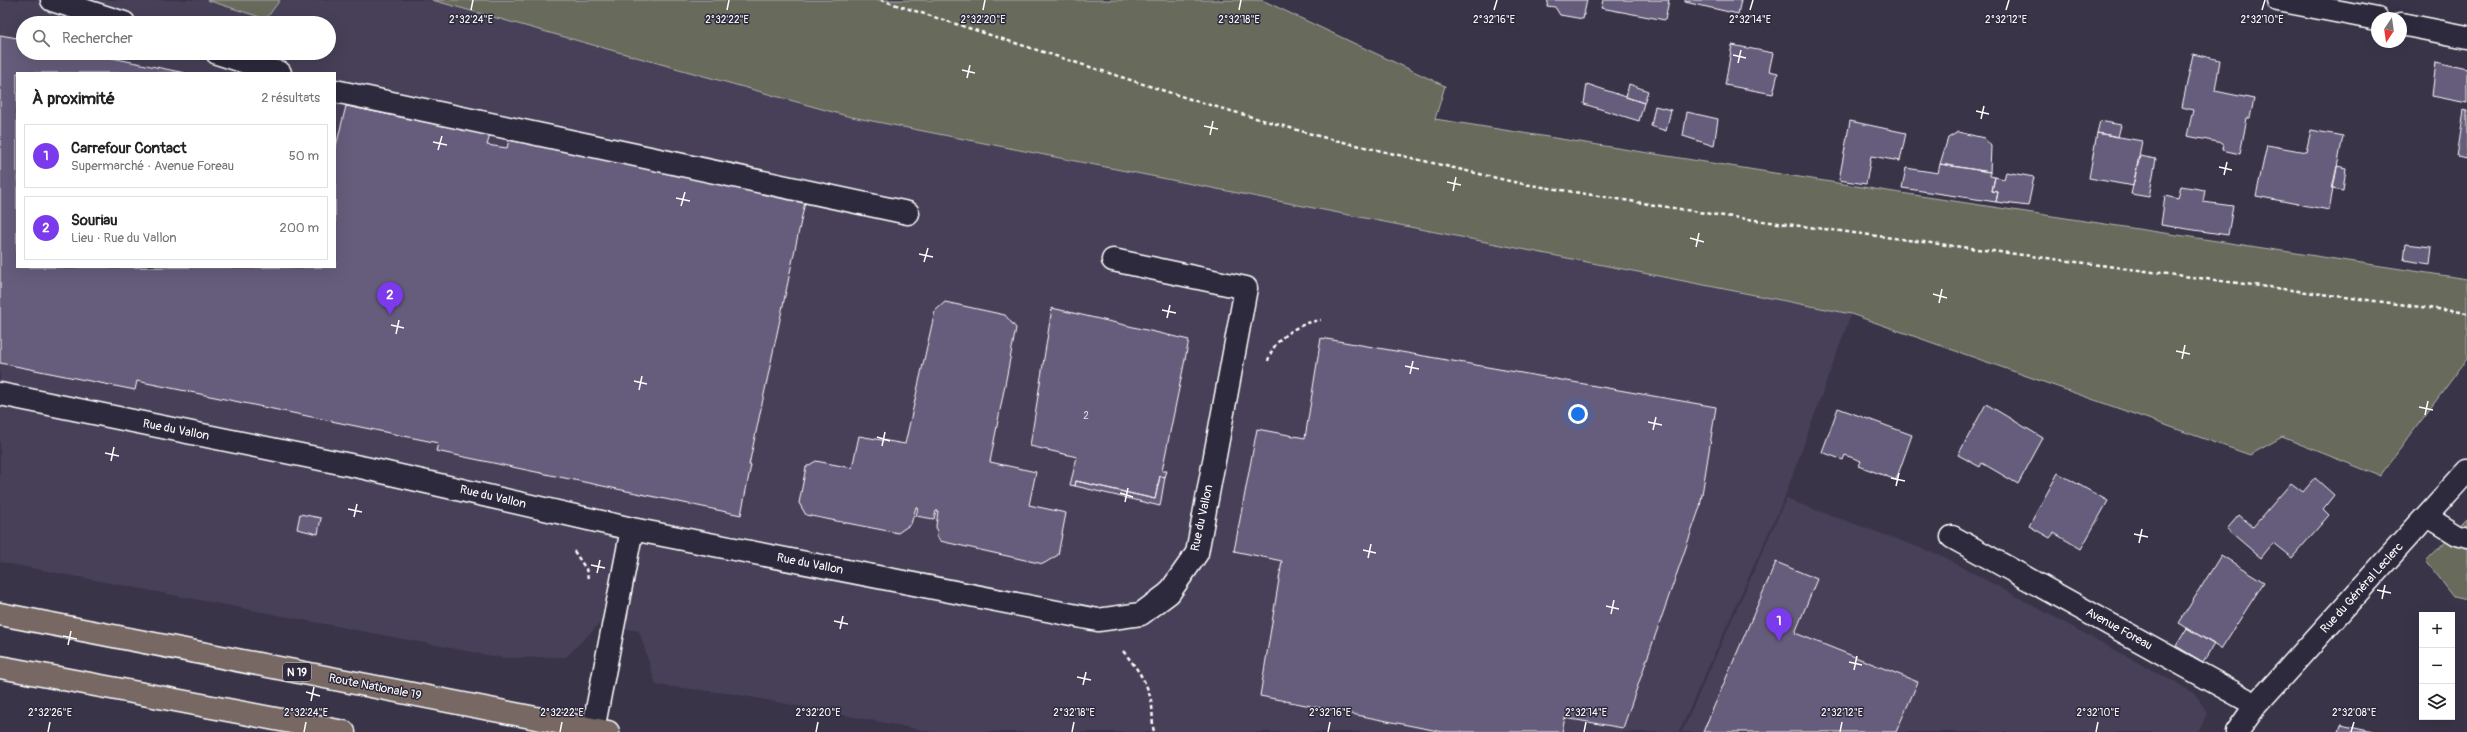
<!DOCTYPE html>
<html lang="fr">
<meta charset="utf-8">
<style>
:root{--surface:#fff;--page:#f6f6f6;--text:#222;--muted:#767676;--line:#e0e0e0;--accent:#7c3aed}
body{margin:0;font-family:Pangolin,sans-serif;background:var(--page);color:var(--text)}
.controls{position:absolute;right:12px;bottom:12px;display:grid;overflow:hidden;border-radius:0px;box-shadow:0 4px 16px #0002}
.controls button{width:36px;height:36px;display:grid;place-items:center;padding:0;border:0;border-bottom:1px solid var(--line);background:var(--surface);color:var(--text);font:20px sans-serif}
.compass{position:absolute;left:2371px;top:12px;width:36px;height:36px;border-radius:50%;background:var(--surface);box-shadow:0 4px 16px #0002;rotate:193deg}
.you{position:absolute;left:1578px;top:414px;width:14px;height:14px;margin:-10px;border:3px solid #fff;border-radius:50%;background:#1a73e8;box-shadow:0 0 0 6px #1a73e833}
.badge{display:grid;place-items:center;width:26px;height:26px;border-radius:50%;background:var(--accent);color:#fff;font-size:13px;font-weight:700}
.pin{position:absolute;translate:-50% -33px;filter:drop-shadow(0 1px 2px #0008)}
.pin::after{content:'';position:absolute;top:21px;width:14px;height:12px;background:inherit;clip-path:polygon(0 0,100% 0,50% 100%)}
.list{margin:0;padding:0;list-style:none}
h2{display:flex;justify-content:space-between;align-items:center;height:52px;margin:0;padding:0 16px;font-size:17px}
h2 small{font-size:13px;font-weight:400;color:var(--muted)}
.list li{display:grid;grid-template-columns:26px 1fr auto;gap:12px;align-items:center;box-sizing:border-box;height:64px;margin:0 8px 8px;padding:0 8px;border:1px solid var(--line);border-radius:0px}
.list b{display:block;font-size:15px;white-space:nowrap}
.list p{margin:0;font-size:13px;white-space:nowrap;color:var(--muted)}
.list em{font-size:13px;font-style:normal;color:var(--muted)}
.icon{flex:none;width:22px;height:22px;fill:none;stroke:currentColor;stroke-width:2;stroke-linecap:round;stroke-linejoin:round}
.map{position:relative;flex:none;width:2467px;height:732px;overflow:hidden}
.search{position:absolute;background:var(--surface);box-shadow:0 4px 16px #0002;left:16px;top:16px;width:320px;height:44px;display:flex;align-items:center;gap:10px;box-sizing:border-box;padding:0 14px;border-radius:22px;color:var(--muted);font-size:15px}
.panel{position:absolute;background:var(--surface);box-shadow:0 4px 16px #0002;left:16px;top:72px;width:320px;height:196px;border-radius:0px}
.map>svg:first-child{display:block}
</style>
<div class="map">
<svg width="2467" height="732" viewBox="0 0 2467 732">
<rect width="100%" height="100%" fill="#3a3449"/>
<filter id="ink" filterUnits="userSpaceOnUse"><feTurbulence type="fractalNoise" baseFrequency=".025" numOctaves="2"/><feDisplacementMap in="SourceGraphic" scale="8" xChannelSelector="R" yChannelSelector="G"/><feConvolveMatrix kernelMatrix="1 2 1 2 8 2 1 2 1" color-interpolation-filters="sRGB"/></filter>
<g filter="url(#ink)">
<path fill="#474058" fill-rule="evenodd" d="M 0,0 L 432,0 L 847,116 L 1851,314 L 1785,496 L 1679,732 L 932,732 L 735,694 L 656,685 L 639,631 L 599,624 L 566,657 L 503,658 L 0,562 ZM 23,23 L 329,23 L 329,53 L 23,53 ZM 17,73 L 335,73 L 335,267 L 17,267 Z
M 1786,499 L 1940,555 L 2196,694 L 2207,714 L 2198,732 L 1682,732 Z"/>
<path fill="#686b5c" stroke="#b4b5ae" d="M 207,0 L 280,0 L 266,19 Z
M 432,0 L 1262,0 L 1445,86 L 1435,119 L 1881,190 L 2467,279 L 2467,359 L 2380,476 L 2282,437 L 2250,455 L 1851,314 L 847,116 Z
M 2467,519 L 2467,600 L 2454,597 L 2426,561 Z"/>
<path fill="#665d7b" stroke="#fff" d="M 1548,0 L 1587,0 L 1583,19 L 1560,15 L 1555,7 L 1547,6 Z
M 1603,0 L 1669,0 L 1665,20 L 1601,8 Z
M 1685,0 L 1741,0 L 1738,14 L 1685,2 Z
M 0,35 L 23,39 L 23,53 L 88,53 L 185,73 L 17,73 L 17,267 L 335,267 L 335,150 L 346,106 L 490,135 L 487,145 L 507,148 L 509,140 L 805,202 L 749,465 L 751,465 L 741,515 L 436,451 L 438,443 L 137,381 L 135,390 L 0,363 Z
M 1732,45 L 1773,53 L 1769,71 L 1778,73 L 1773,94 L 1725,85 Z
M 2193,54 L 2220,60 L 2215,91 L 2254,99 L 2250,118 L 2247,118 L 2240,154 L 2222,150 L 2223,143 L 2187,136 L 2193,110 L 2182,107 Z
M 2436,62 L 2467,69 L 2467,103 L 2432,96 Z
M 1587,84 L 1644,103 L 1639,121 L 1584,104 Z
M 1629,84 L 1648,91 L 1644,103 L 1626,97 Z
M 1655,106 L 1671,110 L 1666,131 L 1651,126 Z
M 2464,110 L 2467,111 L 2467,159 L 2457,157 Z
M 1687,112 L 1718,119 L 1714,146 L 1683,136 Z
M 1850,121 L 1906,133 L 1900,161 L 1871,156 L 1866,184 L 1839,180 Z
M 2100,121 L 2121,125 L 2118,137 L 2097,133 Z
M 2311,130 L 2343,136 L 2329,210 L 2256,196 L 2267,145 L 2306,152 Z
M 1958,132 L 1984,138 L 1991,146 L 1990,172 L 1940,164 L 1948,138 Z
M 2097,133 L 2142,141 L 2133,186 L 2089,178 Z
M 2140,156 L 2156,159 L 2149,197 L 2131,194 Z
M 1940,164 L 1990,172 L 1990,176 L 1995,177 L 1992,191 L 1998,192 L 1996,202 L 1902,188 L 1906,168 L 1938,173 Z
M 2337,166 L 2346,168 L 2343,191 L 2332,189 Z
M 2006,172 L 2034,177 L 2028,206 L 1996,202 L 1998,192 L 1992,191 L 1995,177 L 2004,179 Z
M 2181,186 L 2205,190 L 2203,202 L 2233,206 L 2228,235 L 2161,225 L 2165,196 L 2178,199 Z
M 2406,244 L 2432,247 L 2430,264 L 2404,260 Z
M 945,302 L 1005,315 L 1016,328 L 990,462 L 1036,472 L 1029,505 L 1066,513 L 1058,555 L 1043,564 L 940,541 L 937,536 L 936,526 L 938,511 L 936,511 L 934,519 L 916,516 L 918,508 L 916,507 L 911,524 L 898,533 L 806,515 L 799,503 L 806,467 L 816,461 L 852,468 L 859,436 L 905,444 L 935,311 Z
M 1052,308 L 1189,340 L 1162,471 L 1167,471 L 1165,477 L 1160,476 L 1155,499 L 1076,481 L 1075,486 L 1070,485 L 1077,457 L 1030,446 Z
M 1321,338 L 1716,407 L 1700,507 L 1623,728 L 1565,718 L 1562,732 L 1443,732 L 1260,696 L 1282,561 L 1234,551 L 1257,429 L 1305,438 Z
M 1986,404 L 2043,438 L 2018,484 L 1982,463 L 1980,467 L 1958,455 Z
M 1838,408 L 1912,435 L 1896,480 L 1859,466 L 1861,461 L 1845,455 L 1843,460 L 1822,452 Z
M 2058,473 L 2108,501 L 2081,549 L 2054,533 L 2050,538 L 2029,526 Z
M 1160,476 L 1165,477 L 1160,506 L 1075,486 L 1076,481 L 1155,499 Z
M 2315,478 L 2334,495 L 2323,509 L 2329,515 L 2292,558 L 2273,543 L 2261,558 L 2227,529 L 2239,515 L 2253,527 L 2291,483 L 2303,492 Z
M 300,514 L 321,518 L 318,534 L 297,529 Z
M 2221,555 L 2264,582 L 2221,649 L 2179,623 Z
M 1776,562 L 1817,579 L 1795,633 L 1918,682 L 1896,732 L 1703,732 Z
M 2187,628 L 2214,644 L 2203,662 L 2176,646 Z
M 2341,725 L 2373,732 L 2339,732 Z"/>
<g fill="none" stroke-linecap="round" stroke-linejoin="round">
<defs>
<path id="service" d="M 2428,517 L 2457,535 L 2467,538"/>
<path id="minor" d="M 52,0 L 124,23
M 2278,0 L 2377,19
M 2401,24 L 2467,37
M 217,53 L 280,73
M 335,91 L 908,213
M 0,394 L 365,468 L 632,529 L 1098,620 L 1141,614 L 1169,593 L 1197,553 L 1246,288 L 1113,260
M 1952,537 L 2256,705 L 2237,732
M 2256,705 L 2467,471
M 593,730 L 632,529"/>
<path id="primary" d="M 0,614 L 608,732
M 0,667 L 344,732"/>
</defs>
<use href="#service" stroke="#fff" stroke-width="23"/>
<use href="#minor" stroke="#fff" stroke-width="25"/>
<use href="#primary" stroke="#fff" stroke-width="25"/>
<path stroke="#fff" stroke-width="2.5" stroke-dasharray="4 3" stroke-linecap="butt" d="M 881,0 L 1196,101 L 1322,137 L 1518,183 L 1717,215 L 2467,313
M 1268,361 C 1274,337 1299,323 1321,320
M 574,551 L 586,569 L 588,578
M 1123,651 C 1137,668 1149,684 1152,706 C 1153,715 1152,724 1154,732"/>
<use href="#service" stroke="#2f2a3d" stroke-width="20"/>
<use href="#minor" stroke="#2f2a3d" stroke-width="22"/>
<use href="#primary" stroke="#776864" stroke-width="22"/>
</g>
</g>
<path fill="none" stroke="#fff" stroke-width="1.5" d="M 471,10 L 473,0M 727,10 L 729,0M 983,10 L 985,0M 1239,10 L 1241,0M 1494,10 L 1497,0M 1750,10 L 1753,0M 2006,10 L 2009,0M 2262,10 L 2265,0M 1733,55 L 1746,58M 1738,63 L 1741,50M 962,70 L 975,73M 967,78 L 970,65M 1976,111 L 1989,114M 1981,119 L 1984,106M 1204,126 L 1218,129M 1210,135 L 1213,121M 433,142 L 447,145M 438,150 L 442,136M 2219,167 L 2232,170M 2224,175 L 2227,162M 1447,182 L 1461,185M 1453,191 L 1456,177M 676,198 L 690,201M 681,206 L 685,192M 1690,238 L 1704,242M 1696,247 L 1699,233M 919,254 L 933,257M 924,262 L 928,248M 1933,294 L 1947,298M 1939,303 L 1942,289M 1162,310 L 1176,313M 1167,318 L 1170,305M 391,325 L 404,328M 396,334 L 399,320M 2176,351 L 2190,354M 2182,359 L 2185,345M 1405,366 L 1419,369M 1410,374 L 1413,361M 634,381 L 647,384M 639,390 L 642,376M 2419,407 L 2433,410M 2425,415 L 2428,401M 1648,422 L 1662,425M 1653,430 L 1656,417M 877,437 L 890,441M 882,446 L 885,432M 105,453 L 119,456M 111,461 L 114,447M 1891,478 L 1905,481M 1896,486 L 1899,473M 1120,493 L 1133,497M 1125,502 L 1128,488M 348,509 L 362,512M 354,517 L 357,504M 2134,534 L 2148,537M 2139,543 L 2142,529M 1363,550 L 1376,553M 1368,558 L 1371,544M 591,565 L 605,568M 597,573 L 600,560M 2377,590 L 2391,593M 2382,599 L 2385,585M 1606,606 L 1619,609M 1611,614 L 1614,600M 834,621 L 848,624M 840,629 L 843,616M 63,636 L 77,639M 68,645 L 71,631M 1849,662 L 1862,665M 1854,670 L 1857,656M 1077,677 L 1091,680M 1083,685 L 1086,672M 306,692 L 320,696M 311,701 L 314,687M 48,732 L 50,722M 304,732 L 306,722M 560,732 L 562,722M 816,732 L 818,722M 1072,732 L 1074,722M 1328,732 L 1330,722M 1584,732 L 1586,722M 1840,732 L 1842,722M 2096,732 L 2098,722M 2351,732 L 2354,722"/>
<g text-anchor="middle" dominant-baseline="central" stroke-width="3" stroke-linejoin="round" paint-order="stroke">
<g font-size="10" fill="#d9d6de">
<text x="1086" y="416">2</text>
</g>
<rect fill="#2f2a3d" stroke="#c1bfc5" stroke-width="1" x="283" y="663" width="28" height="18" rx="3"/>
<g font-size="11" font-weight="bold" fill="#fff">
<text x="297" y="672">N 19</text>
</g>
<g font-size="12" fill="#fff" stroke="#2f2a3d">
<text transform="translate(176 430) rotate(11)">Rue du Vallon</text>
<text transform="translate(493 497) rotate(13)">Rue du Vallon</text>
<text transform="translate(1202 518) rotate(-78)">Rue du Vallon</text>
<text transform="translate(810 564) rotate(11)">Rue du Vallon</text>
<text transform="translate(2362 588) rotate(-48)">Rue du Général Leclerc</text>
<text transform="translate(2119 629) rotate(29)">Avenue Foreau</text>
<text transform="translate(375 687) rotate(11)">Route Nationale 19</text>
</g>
</g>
<g font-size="10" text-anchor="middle" fill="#fff" stroke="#2f2a3d" stroke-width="3" stroke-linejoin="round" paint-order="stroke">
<text x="471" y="23">2°32'24"E</text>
<text x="727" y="23">2°32'22"E</text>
<text x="1239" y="23">2°32'18"E</text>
<text x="2006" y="23">2°32'12"E</text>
<text x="983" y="23">2°32'20"E</text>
<text x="1494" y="23">2°32'16"E</text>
<text x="1750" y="23">2°32'14"E</text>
<text x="2262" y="23">2°32'10"E</text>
<text x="50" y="716">2°32'26"E</text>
<text x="306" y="716">2°32'24"E</text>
<text x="562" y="716">2°32'22"E</text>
<text x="818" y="716">2°32'20"E</text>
<text x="1074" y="716">2°32'18"E</text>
<text x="1330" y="716">2°32'16"E</text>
<text x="1586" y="716">2°32'14"E</text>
<text x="1842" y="716">2°32'12"E</text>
<text x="2098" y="716">2°32'10"E</text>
<text x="2354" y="716">2°32'08"E</text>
</g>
</svg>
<div class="controls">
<button>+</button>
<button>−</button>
<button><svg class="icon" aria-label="layers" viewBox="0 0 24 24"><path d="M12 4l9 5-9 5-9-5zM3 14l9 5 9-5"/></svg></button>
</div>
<svg class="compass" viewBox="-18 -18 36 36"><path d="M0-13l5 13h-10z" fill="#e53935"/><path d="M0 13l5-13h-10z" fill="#767676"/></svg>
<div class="you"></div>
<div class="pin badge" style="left:1779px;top:641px">1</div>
<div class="pin badge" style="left:390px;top:315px">2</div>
<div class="search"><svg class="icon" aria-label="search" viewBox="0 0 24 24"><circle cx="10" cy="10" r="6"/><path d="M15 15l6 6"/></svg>Rechercher</div>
<section class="panel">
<h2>À proximité<small>2 résultats</small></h2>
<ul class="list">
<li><span class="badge">1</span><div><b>Carrefour Contact</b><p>Supermarché · Avenue Foreau</p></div><em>50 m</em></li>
<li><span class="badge">2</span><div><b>Souriau</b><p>Lieu · Rue du Vallon</p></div><em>200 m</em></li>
</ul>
</section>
</div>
